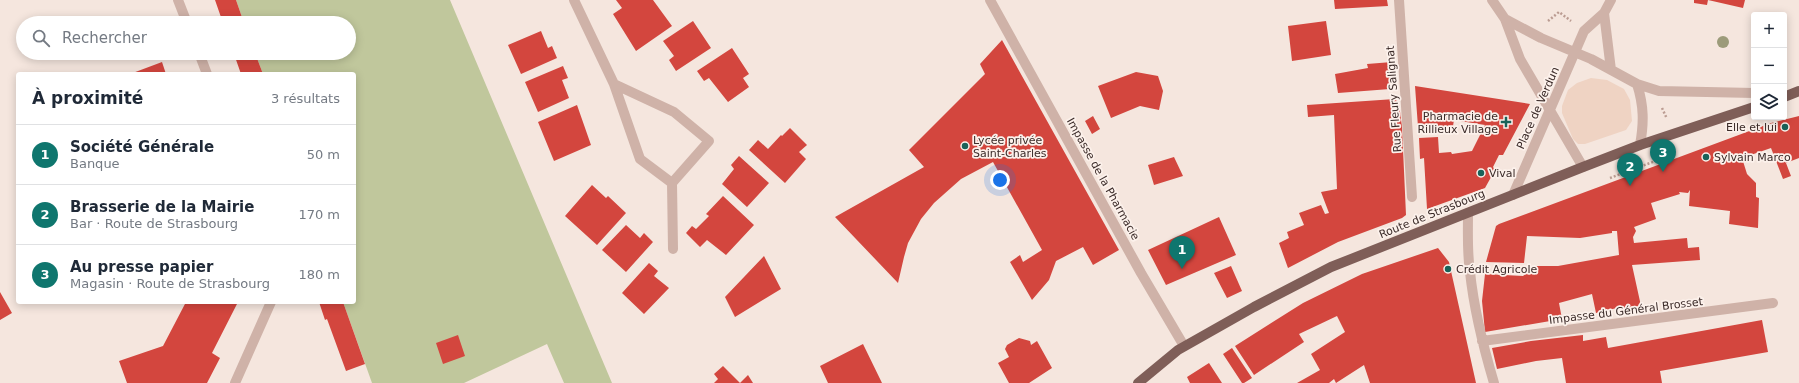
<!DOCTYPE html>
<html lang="fr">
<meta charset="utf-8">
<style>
:root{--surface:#fff;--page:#f2f2f3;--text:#1f2937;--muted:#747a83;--line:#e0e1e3;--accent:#0f766e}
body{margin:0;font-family:"DejaVu Sans",sans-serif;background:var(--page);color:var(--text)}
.controls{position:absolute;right:12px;top:12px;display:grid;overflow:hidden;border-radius:4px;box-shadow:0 2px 10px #0003}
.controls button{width:36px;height:36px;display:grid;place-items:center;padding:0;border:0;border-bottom:1px solid var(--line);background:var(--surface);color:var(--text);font:20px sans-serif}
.you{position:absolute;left:1000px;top:180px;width:14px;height:14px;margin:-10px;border:3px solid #fff;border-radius:50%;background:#1a73e8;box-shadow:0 0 0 6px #1a73e833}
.badge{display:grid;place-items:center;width:26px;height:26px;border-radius:50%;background:var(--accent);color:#fff;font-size:13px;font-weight:700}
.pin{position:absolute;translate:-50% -33px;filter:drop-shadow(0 1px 2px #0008)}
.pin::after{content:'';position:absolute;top:21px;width:14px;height:12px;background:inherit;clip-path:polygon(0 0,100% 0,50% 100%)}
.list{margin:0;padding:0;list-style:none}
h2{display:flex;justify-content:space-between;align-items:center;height:52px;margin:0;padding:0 16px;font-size:17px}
h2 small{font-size:13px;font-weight:400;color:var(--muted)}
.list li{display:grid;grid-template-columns:26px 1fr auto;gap:12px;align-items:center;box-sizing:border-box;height:60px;padding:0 16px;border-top:1px solid var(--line)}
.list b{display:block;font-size:15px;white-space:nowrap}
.list p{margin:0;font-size:13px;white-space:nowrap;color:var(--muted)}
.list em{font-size:13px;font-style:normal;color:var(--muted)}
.icon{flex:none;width:22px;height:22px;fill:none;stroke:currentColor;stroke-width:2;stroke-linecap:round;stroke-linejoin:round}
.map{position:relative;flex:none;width:1799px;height:383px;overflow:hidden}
.search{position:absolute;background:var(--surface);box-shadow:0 2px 10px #0003;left:16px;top:16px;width:340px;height:44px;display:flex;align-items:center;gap:10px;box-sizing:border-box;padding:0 14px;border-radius:22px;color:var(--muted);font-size:15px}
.panel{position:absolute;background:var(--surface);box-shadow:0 2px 10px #0003;left:16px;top:72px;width:340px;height:232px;border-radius:4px}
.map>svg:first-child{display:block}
</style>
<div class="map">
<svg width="1799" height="383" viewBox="0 0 1799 383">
<rect width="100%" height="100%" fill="#f5e6de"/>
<path fill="#c0c79c" d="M 236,0 L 450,0 L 612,383 L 564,383 L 547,344 L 464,383 L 372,383 L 343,302 L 354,302 L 354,74 L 263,74 L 255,53 L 349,53 L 349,23 L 244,23 Z"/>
<path fill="#efd3c3" d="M 1591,78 L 1607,80 L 1624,89 L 1630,100 L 1632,121 L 1626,130 L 1585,144 L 1578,144 L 1573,139 L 1562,113 L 1562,106 L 1568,90 L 1577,83 Z"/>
<path fill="#d3463e" d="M 215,0 L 236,0 L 244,23 L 223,23 Z
M 616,0 L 653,0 L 672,26 L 636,51 L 613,14 L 622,8 Z
M 1334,0 L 1387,0 L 1388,6 L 1335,9 Z
M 1694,0 L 1708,0 L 1707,5 L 1694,3 Z
M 1708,0 L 1745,0 L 1743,8 Z
M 693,21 L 711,48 L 676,71 L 669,60 L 674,56 L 663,41 Z
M 1326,21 L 1331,55 L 1292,61 L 1288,26 Z
M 541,31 L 548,48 L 552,46 L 557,58 L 521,74 L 508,45 Z
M 1002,40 L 1119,250 L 1093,265 L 1083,247 L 1056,261 L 1049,280 L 1032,300 L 1010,262 L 1020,255 L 1023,262 L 1042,250 L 993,162 L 961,179 L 934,203 L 921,219 L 908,243 L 904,257 L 898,283 L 835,217 L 924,167 L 909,150 L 985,74 L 980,64 Z
M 732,48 L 749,74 L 743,78 L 749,87 L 728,102 L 709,78 L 704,81 L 697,71 Z
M 231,53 L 255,53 L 263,74 L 241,74 L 234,54 L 232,56 Z
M 162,62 L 166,74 L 130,74 Z
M 1392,62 L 1394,86 L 1390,89 L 1338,93 L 1335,74 L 1368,68 L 1367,64 Z
M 563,66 L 568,78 L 562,80 L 569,98 L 538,112 L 525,82 Z
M 1136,72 L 1158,76 L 1163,91 L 1159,110 L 1140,106 L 1111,118 L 1098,86 Z
M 1415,86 L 1530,104 L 1503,155 L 1499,155 L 1493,167 L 1495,170 L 1485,188 L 1427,209 L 1424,158 L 1420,159 L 1419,138 L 1438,137 L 1439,153 L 1451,152 L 1452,154 L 1472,151 L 1485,125 L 1454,120 L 1452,132 L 1418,127 Z
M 1395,99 L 1399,104 L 1402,127 L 1406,215 L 1402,218 L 1338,242 L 1288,268 L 1279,243 L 1289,238 L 1287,232 L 1304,225 L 1299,213 L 1321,205 L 1325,214 L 1329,213 L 1321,192 L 1337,189 L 1334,115 L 1308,117 L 1307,105 Z
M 577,105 L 591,145 L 554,161 L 538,122 Z
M 1093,116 L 1100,129 L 1092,134 L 1085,121 Z
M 1799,116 L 1799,158 L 1786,163 L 1791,176 L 1783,179 L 1771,148 L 1742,158 L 1747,174 L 1756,183 L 1756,197 L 1759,198 L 1758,228 L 1729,224 L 1730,211 L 1689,206 L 1690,190 L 1688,193 L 1679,192 L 1680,194 L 1651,203 L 1656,219 L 1634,227 L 1636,231 L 1633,237 L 1634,243 L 1687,238 L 1688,248 L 1699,247 L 1700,260 L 1632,265 L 1641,306 L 1626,309 L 1621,307 L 1596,313 L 1592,294 L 1559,303 L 1562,319 L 1485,332 L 1482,301 L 1485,274 L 1523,276 L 1535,266 L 1558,266 L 1619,255 L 1617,231 L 1612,231 L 1612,233 L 1580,238 L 1527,236 L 1524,263 L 1486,262 L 1496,226 L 1499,224 L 1771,123 Z
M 790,128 L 807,145 L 799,152 L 806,159 L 785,183 L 749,150 L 758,140 L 768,149 L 781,135 L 782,136 Z
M 739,156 L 769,183 L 747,207 L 722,184 L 734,169 L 731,165 Z
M 1174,157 L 1183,176 L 1154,185 L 1148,165 Z
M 592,185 L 606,198 L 608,196 L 626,213 L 597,245 L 565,216 Z
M 723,196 L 754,225 L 726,255 L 707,240 L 700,247 L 686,233 L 692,226 L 696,229 L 709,216 L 706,214 Z
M 1219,217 L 1236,255 L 1166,285 L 1148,250 Z
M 626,225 L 640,238 L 644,233 L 653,242 L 626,272 L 602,250 Z
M 1438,248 L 1449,262 L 1476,383 L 1370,383 L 1364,365 L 1336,383 L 1334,379 L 1329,383 L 1297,383 L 1320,370 L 1311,354 L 1345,332 L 1337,316 L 1299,334 L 1304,342 L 1254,375 L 1235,346 L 1303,303 L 1362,274 Z
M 764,256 L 781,289 L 735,317 L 725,297 Z
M 649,263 L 658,271 L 654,276 L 669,288 L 644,314 L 622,293 Z
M 1231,266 L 1242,291 L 1227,298 L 1214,273 Z
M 0,292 L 12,313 L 0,320 Z
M 186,302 L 238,302 L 212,353 L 220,358 L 207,383 L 127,383 L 119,361 L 163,346 Z
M 319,302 L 343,302 L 365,364 L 346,371 L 327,319 L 325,320 Z
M 1762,320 L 1768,352 L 1660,371 L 1662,383 L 1566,383 L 1562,358 L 1536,361 L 1497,369 L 1492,348 L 1531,341 L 1583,335 L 1583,341 L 1606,337 L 1608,348 Z
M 458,335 L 465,356 L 443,364 L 436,343 Z
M 1019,338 L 1030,341 L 1031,345 L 1037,341 L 1052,368 L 1029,383 L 1009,383 L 998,363 L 1009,357 L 1005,349 L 1007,345 Z
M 863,344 L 882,383 L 828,383 L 820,366 Z
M 1232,348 L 1252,378 L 1244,383 L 1242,383 L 1223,354 Z
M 1209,363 L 1222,383 L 1190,383 L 1187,377 Z
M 723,366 L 740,383 L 714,383 L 718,379 L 714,374 Z
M 748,375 L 753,383 L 740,383 Z"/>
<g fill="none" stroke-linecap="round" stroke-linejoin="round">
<path stroke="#bb9c92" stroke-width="2.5" stroke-dasharray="2 2" stroke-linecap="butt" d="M 1548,21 L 1559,12 L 1571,21
M 1662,108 L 1667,119
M 1610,178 L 1658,160"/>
<path stroke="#cfb2a8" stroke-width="10" d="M 178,0 L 187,23
M 574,0 L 614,84 L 640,159 L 672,183 L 709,141 L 674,112 L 614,84
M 990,0 L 1141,273 L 1184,346
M 1399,0 L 1412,197
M 1492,0 L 1505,19 L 1520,59 L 1583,167
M 1604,13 L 1611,70
M 1505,19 L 1541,38 L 1591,59 L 1637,84 C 1644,106 1644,123 1640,145
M 199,53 L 207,74
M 1637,84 L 1659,91 L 1754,93
M 672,183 L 673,249
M 1513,195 L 1584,31 L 1604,13 L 1611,0
M 1468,213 C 1468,232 1467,252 1470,272 C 1474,310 1483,346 1494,383
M 1482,341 L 1773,303
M 235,383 L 271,302"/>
<path stroke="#7f5e58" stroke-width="10" d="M 1784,97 L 1799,91
M 1138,383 L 1178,350 L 1254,307 L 1331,267 L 1583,167 L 1640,145 L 1754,107"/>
</g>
<circle fill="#9c9b7a" cx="1723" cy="42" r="6"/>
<g fill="#196259" stroke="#fcf1eb" stroke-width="1.5">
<path d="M1504 116h4v4h4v4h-4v4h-4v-4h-4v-4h4z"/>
<circle cx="1785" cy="127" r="4"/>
<circle cx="965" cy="146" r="4"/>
<circle cx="1706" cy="157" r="4"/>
<circle cx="1481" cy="173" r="4"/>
<circle cx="1448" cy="269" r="4"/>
</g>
<g text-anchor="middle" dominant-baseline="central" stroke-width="3.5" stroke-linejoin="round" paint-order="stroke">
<g font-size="11" fill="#3b2b29" stroke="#fcf1eb">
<text transform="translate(1394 99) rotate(-94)">Rue Fleury Salignat</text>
<text transform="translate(1538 108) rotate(-66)">Place de Verdun</text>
<text transform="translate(1103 179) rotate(61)">Impasse de la Pharmacie</text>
<text transform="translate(1432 214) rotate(-22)">Route de Strasbourg</text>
<text transform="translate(1626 311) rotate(-7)">Impasse du Général Brosset</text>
</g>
<g font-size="11" fill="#3b2b29" stroke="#fcf1eb" text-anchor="start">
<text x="1498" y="116" text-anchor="end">Pharmacie de<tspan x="1498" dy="13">Rillieux Village</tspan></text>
<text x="1777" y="127" text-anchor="end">Elle et lui</text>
<text x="973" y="140">Lycée privée<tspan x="973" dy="13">Saint-Charles</tspan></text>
<text x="1714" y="157">Sylvain Marco</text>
<text x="1489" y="173">Vival</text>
<text x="1456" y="269">Crédit Agricole</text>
</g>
</g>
</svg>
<div class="controls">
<button>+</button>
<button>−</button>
<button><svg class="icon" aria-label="layers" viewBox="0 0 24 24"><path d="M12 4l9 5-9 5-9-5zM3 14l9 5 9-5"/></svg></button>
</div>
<div class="you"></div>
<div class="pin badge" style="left:1182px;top:269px">1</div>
<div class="pin badge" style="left:1630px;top:186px">2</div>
<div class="pin badge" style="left:1663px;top:172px">3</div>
<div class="search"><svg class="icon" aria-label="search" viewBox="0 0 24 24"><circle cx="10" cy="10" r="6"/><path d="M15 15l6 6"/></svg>Rechercher</div>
<section class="panel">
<h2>À proximité<small>3 résultats</small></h2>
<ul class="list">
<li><span class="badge">1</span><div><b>Société Générale</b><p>Banque</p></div><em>50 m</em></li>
<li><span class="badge">2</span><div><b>Brasserie de la Mairie</b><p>Bar · Route de Strasbourg</p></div><em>170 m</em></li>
<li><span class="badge">3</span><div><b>Au presse papier</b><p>Magasin · Route de Strasbourg</p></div><em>180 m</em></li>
</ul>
</section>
</div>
